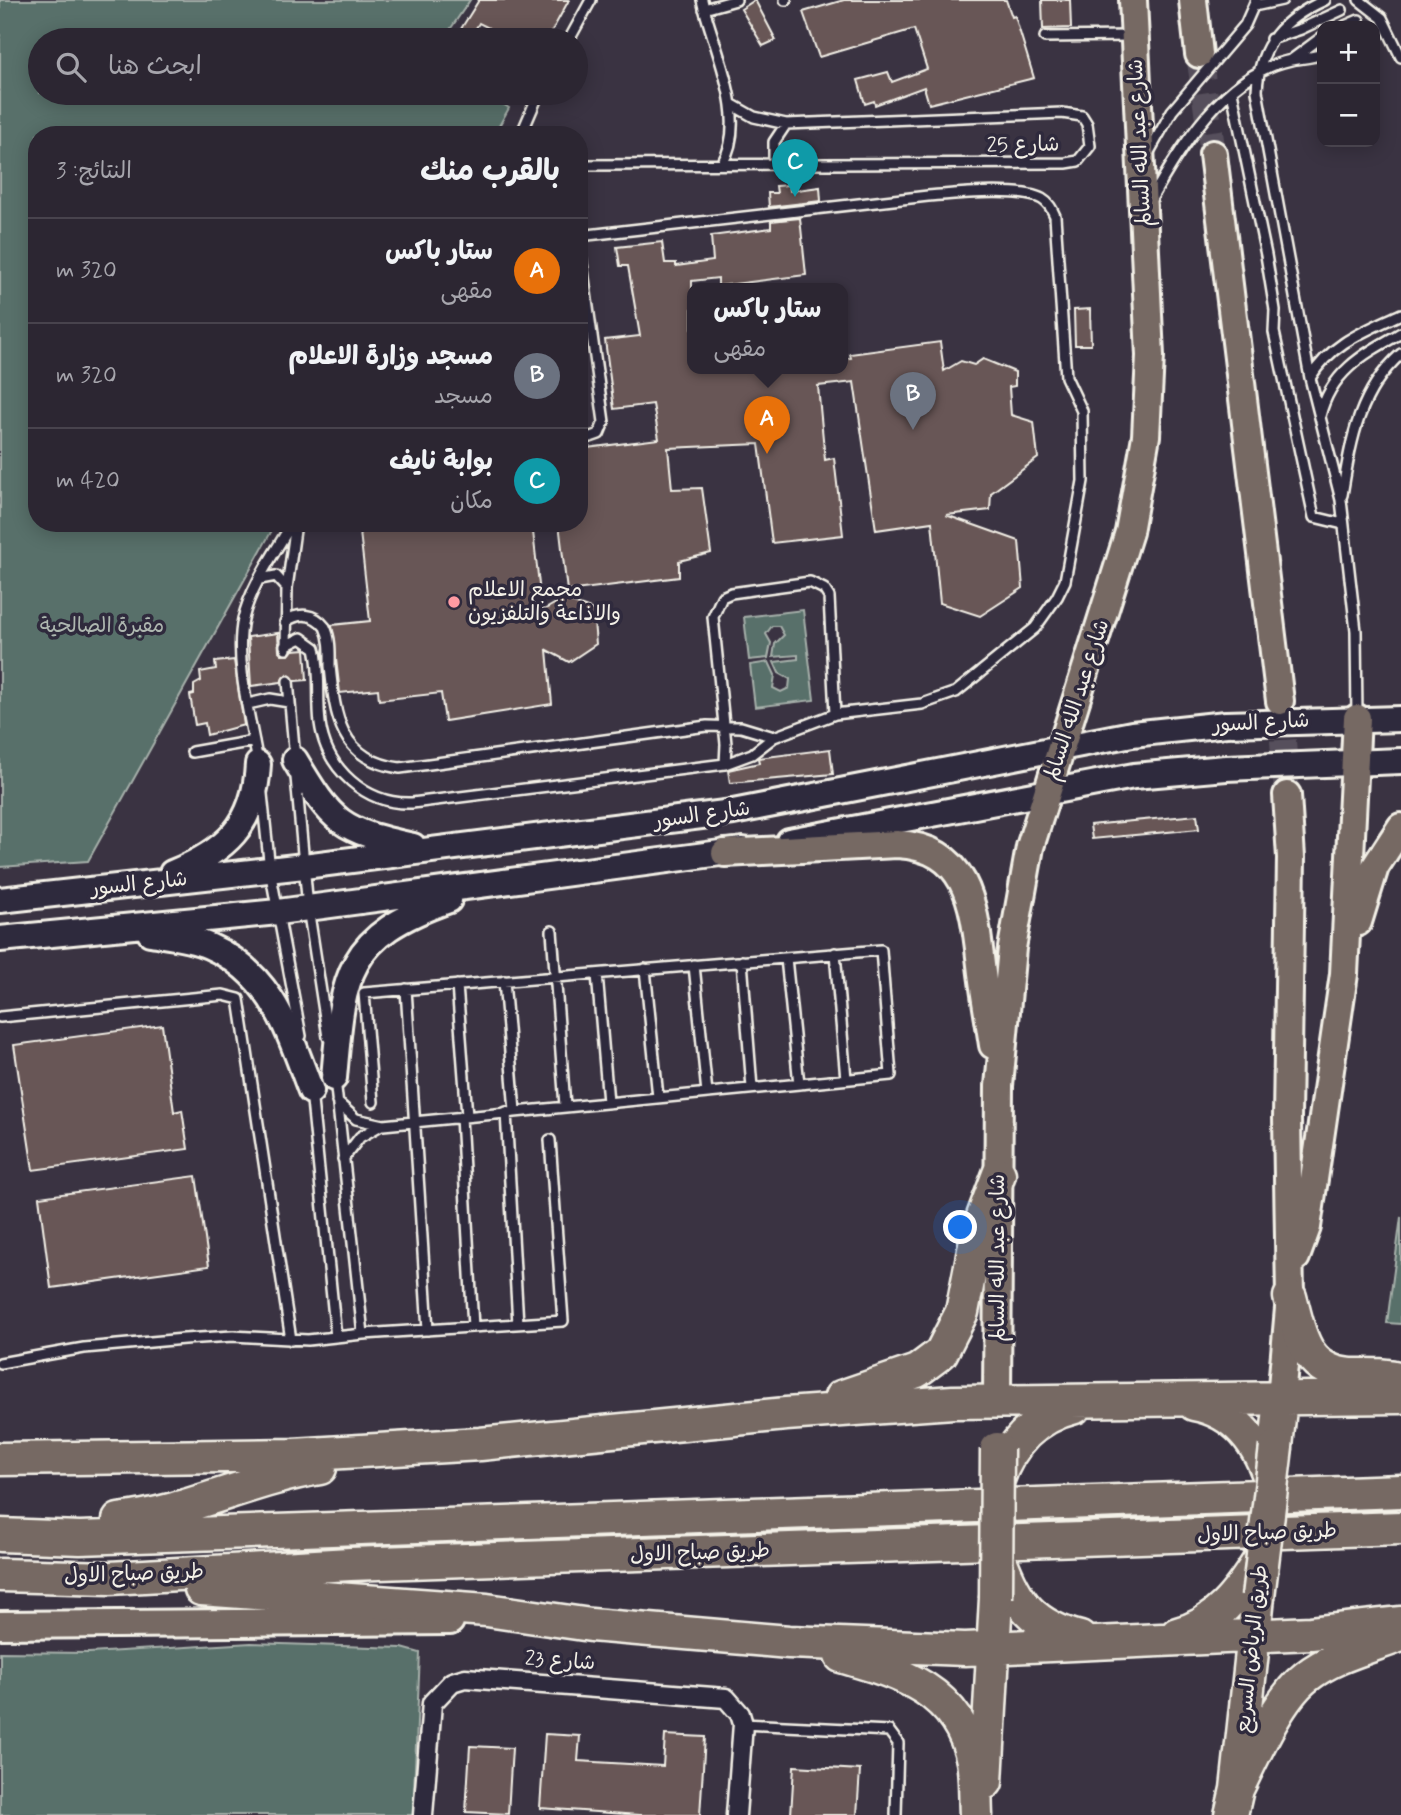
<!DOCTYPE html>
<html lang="ar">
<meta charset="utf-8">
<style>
:root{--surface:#2c2632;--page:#342e3a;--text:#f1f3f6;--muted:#a6a5ac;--line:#48434d;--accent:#ff9aa2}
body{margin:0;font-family:Mynerve,"Playpen Sans Arabic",sans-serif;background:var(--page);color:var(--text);direction:rtl}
.controls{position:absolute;right:21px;top:21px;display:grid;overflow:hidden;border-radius:14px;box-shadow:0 4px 18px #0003}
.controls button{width:63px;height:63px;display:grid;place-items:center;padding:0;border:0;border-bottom:2px solid var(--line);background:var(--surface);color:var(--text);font:35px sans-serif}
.you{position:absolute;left:961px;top:1228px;width:24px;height:24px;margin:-18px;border:5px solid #fff;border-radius:50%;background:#1a73e8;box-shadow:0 0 0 10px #1a73e833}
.badge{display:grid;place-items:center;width:46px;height:46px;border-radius:50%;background:var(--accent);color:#fff;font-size:23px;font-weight:700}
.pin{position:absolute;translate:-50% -58px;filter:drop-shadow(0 2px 4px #0008)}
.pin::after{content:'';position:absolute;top:37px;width:24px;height:21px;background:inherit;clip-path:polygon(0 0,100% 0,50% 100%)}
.popup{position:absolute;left:687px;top:283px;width:161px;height:91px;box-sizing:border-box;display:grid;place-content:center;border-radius:14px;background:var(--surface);filter:drop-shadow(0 2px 5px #0005);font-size:23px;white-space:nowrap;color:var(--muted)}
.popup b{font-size:26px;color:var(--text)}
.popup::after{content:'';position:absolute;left:50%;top:100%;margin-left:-14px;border:14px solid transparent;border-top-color:var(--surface)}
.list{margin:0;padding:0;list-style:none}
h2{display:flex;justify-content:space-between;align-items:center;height:91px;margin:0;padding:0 28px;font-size:30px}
h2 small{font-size:23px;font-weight:400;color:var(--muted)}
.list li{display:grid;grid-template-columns:46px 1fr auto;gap:21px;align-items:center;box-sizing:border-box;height:105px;padding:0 28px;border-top:2px solid var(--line)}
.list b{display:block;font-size:26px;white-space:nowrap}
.list p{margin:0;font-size:23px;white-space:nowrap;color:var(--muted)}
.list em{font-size:23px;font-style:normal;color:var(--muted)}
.icon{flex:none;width:38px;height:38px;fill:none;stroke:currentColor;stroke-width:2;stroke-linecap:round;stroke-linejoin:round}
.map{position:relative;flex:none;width:1401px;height:1815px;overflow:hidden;direction:ltr}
.search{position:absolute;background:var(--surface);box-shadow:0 4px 18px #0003;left:28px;top:28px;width:560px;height:77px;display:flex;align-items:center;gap:18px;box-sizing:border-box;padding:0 24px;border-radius:38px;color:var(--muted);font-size:26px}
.panel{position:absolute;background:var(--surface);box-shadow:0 4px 18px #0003;left:28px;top:126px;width:560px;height:406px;border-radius:28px;direction:rtl}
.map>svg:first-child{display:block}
</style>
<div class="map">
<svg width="1401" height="1815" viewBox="0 0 1401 1815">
<rect width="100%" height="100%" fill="#3a3342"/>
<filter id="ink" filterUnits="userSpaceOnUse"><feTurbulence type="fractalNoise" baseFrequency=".0143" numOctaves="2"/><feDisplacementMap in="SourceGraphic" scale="14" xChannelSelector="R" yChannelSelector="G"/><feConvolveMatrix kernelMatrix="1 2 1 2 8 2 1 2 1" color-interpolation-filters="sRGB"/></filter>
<g filter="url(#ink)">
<path fill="#59706b" stroke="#a6b0aa" stroke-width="2" d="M 0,0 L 470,0 L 443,40 L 40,40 L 40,93 L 486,93 L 509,108 L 494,135 L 37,135 L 37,523 L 276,523 L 88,861 L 0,867 Z
M 803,610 L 814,700 L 755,707 L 750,665 L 769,662 L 775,675 L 773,688 L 781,692 L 789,688 L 790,679 L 779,673 L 774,662 L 798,659 L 798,655 L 773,657 L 775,644 L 784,635 L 779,626 L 772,626 L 766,634 L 771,643 L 768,658 L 749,660 L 744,617 Z
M 1401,1217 L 1401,1324 L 1387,1323 Z
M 251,1643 L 402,1648 L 420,1653 L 413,1815 L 0,1815 L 0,1652 L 89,1653 Z"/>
<path fill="#685656" stroke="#f4f1e8" stroke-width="2" d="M 479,0 L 569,0 L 547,40 L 513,40 L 479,23 L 469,40 L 454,40 Z
M 755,0 L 776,40 L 763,46 L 741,9 Z
M 844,0 L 1006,0 L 1012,17 L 1015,16 L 1034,78 L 929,104 L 924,87 L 875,105 L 874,101 L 865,104 L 858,80 L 888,72 L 892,82 L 927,69 L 914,29 L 819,57 L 803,12 Z
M 1042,0 L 1070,0 L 1071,28 L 1043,29 Z
M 789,185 L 790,191 L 820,187 L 821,201 L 769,207 L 768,193 L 777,193 L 776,186 Z
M 800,218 L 806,275 L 718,286 L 718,278 L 692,281 L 692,368 L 842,368 L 842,359 L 851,358 L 850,354 L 940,342 L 944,371 L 961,361 L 974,365 L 983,359 L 1015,372 L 1015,386 L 1009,387 L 1011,415 L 1034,422 L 1038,458 L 991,493 L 990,510 L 946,515 L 1019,541 L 1023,588 L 980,616 L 940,603 L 932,522 L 876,530 L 854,382 L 818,386 L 825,460 L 834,458 L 843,535 L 772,543 L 759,444 L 668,448 L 672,489 L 702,488 L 711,553 L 679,561 L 679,577 L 567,591 L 559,523 L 579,523 L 579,449 L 659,439 L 653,404 L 614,409 L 605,340 L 640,336 L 628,266 L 620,266 L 617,247 L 662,242 L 665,263 L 676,263 L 676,266 L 713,261 L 711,236 L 771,228 L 771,221 Z
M 1090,309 L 1091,345 L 1075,345 L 1074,310 Z
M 359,523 L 532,523 L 542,611 L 563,599 L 593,610 L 596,644 L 569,662 L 547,650 L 552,704 L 445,721 L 441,693 L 379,700 L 378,689 L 340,693 L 332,625 L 370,621 Z
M 278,633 L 279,651 L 283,655 L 289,655 L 293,650 L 305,649 L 307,680 L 295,681 L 287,674 L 281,682 L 251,686 L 248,637 Z
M 234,660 L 244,725 L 207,735 L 205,723 L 195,725 L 190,695 L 194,694 L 194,685 L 201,681 L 200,672 L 216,669 L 215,662 Z
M 830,749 L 833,774 L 730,783 L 728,770 L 759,763 L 758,758 Z
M 1197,815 L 1199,829 L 1092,839 L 1090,825 Z
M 162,1025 L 174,1112 L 182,1110 L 188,1149 L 33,1170 L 14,1045 Z
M 196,1176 L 209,1266 L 51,1288 L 39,1197 Z
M 545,1734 L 580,1736 L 578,1761 L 663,1766 L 665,1735 L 705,1737 L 700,1815 L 639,1815 L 540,1808 Z
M 470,1746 L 512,1748 L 508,1814 L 466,1812 Z
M 794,1766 L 860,1770 L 857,1815 L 791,1815 Z"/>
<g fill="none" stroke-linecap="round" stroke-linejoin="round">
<path stroke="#56505b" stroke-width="26" stroke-dasharray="26 13" stroke-linecap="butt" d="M 1199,54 L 1213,154
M 1280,701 L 1287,795"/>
<defs>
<path id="lane" d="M 702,0 C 713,48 750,118 722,164
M 785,0 L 786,0
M 1325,0 C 1283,19 1259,44 1257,91 L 1310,378 L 1341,500 L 1356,631 L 1357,717
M 1359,0 L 1382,18 L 1401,57
M 1254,6 L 1282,0
M 704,9 L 736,0
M 1345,26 L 1359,20
M 1045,37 L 1131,36
M 1271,39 L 1301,29 L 1342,10
M 569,40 L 591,0
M 1291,60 L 1322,37
M 1232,92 L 1266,255 L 1275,310 L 1274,332 L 1314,517 L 1343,524
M 521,135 L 539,93
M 1149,152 L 1172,111 L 1245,25 L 1256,0
M 774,164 L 774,142 L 786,124
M 579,165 L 1066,163 L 1078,161 L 1090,146 L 1087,124 L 1082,116 L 1062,113 L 786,124 L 754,117 L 731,104
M 1150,201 C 1181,147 1224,74 1291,60 C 1301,58 1312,58 1322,54
M 579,242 L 604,422 L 599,434 L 579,441
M 1310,378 C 1331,343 1365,331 1401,314
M 1320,416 C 1331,371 1364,354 1401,333
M 1342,495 C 1351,441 1358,392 1401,354
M 260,579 L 276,576 L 287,588
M 285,622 C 299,612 314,613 325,627 C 331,639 330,653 330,666 C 335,717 340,760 400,768 L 707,726 L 741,727 L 774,737
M 285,646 L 301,638 L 315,648 C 321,672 317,699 320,723 C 326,769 366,805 412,803 L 725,764 L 752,754 L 774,737 L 835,714 L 922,704 L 956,692 L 1035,628 L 1057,597 L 1065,581 L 1083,481 L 1082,411 L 1066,377 L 1055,216 C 1052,209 1049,203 1042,199 C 1021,187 954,194 928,196 L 579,236
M 286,649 L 287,588 L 296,523
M 288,681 L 295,759
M 248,704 L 270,699 L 289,702
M 192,752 L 254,741
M 258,763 C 251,721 234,661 243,619 C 251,585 275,553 292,523
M 725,764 L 726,744 L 713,617 L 722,597 L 731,593 L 810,582 L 824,589 L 829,597 L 835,714
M 296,777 L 308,908 L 328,1037
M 262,794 L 270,870 L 301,1036
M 552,931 L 565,1106
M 835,953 L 846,1079
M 786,958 L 799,1084
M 742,961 L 752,1088
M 694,965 L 707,1093
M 645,969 L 658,1097
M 597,974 L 608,1102
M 504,981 L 515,1111
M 457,985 L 467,1116
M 406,989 L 428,1330
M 0,1017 L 223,995 L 239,999 L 291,1340
M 311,1091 L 336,1337
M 337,1102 L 356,1119 L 383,1125 L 891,1075 L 881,950 L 364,993 L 373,1102
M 506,1112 L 518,1324
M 461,1117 L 473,1327
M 343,1159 L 360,1137 L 381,1125
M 363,1334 L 563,1321 L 550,1140
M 0,1363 L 84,1348 L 184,1339 L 233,1336 L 308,1340 L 363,1334 L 335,1079
M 743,1724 L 889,1731 L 898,1743 L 896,1815"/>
<path id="street" d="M 423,1815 L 432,1703 L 452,1682 L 465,1678 L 726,1698 L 740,1714 L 743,1724 L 736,1815"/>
<path id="secondary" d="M 295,760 C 333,824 340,830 413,846
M 789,841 L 1134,776 L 1226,768 L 1401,761
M 172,873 C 226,851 255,825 258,764
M 0,900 L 304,866 L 733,812 L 1132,734 L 1226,724 L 1401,719
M 150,933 C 169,936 191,938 209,946 C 273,974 288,1031 311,1091
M 0,939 L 278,912 L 743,850
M 334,1078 C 343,977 343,937 449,900"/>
<path id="primary" d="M 1193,0 L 1199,54
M 1213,154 L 1280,701
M 725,853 L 897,844 C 970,848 974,907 981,965 C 984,992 989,1018 993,1045
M 1358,922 L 1375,867 L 1401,827
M 1296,1257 L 1307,1227 L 1344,974 L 1357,718
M 1281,1398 L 1290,1297 L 1287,1118 L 1291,858 L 1287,795
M 997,1401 L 999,1086 L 1012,948 L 1030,847 L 1129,532 L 1146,436 L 1150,356 L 1133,0
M 0,1625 L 450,1621"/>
<path id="highway" d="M 1290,1297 C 1300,1334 1305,1373 1352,1375 C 1368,1375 1385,1374 1401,1379
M 841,1397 L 917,1371 L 941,1353 L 962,1312 L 978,1230 L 999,1174
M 1194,1404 C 1237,1412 1261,1446 1272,1486
M 1276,1447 L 1281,1398
M 0,1459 L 293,1455 L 480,1444 L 786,1414 L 953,1402 L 1401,1397
M 997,1482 C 1010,1444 1034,1417 1075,1407
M 119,1520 C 189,1512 251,1479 320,1468
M 0,1535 L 80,1538 L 1401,1491
M 1000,1559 C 1016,1603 1033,1626 1080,1638
M 0,1575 L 110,1578 L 350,1564 L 1401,1528
M 201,1589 L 487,1610 L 591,1625 L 789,1642 L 965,1649 L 1311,1633 L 1401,1623
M 1177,1634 C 1216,1625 1239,1593 1259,1561
M 841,1656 C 901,1673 959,1690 973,1761 C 976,1778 975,1797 976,1815
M 986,1782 L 996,1598
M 1237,1789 C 1253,1757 1278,1699 1306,1677 C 1332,1656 1370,1647 1401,1635
M 1231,1815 L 1237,1789 L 1258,1597"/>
</defs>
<use href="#lane" stroke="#f4f1e8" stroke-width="14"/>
<use href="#street" stroke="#f4f1e8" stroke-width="23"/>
<use href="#secondary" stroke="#f4f1e8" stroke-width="30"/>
<use href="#primary" stroke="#f4f1e8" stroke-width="32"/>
<use href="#highway" stroke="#f4f1e8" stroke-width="37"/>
<use href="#lane" stroke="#2f2a3d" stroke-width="9"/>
<use href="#street" stroke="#2f2a3d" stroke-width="18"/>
<use href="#secondary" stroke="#2f2a3d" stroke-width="24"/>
<use href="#primary" stroke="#766964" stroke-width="26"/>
<use href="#highway" stroke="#766964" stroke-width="32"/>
<defs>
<path id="highway-bridge" d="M 1258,1597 L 1276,1447
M 996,1598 L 997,1449"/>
</defs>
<use href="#highway-bridge" stroke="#f4f1e8" stroke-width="37" stroke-linecap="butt"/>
<use href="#highway-bridge" stroke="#766964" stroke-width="32"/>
</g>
</g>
<circle fill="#ff9aa2" stroke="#2f2a3d" stroke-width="2.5" cx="454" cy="602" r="7"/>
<g text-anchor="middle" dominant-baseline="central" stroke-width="7" stroke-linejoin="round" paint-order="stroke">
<g font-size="21" fill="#f4f1e8" stroke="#2f2a3d">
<text transform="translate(1140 143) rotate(-93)">شارع عبد الله السالم</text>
<text transform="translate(1023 145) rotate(-1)">شارع 25</text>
<text transform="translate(1077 700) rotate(-72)">شارع عبد الله السالم</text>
<text transform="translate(1261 723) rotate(-3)">شارع السور</text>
<text transform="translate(702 815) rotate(-8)">شارع السور</text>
<text transform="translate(139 884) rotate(-6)">شارع السور</text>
<text transform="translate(998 1258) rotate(-90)">شارع عبد الله السالم</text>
<text transform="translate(1267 1533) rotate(-2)">طريق صباح الاول</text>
<text transform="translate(700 1553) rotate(-2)">طريق صباح الاول</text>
<text transform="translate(134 1574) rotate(-2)">طريق صباح الاول</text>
<text transform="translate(1252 1649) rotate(-84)">طريق الرياض السريع</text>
<text transform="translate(560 1661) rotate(4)">شارع 23</text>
</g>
<g font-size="21" fill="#f4f1e8" stroke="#2f2a3d" text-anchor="start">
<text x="468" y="590">مجمع الاعلام<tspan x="468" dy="24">والاذاعة والتلفزيون</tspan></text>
</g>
<g font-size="21" fill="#aeb7b0" stroke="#2f2a3d">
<text x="102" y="626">مقبرة الصالحية</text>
</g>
</g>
</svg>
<div class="controls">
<button>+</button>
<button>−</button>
</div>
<div class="you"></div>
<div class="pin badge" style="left:767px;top:454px;background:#e8710a">A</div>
<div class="popup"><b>ستار باكس</b>مقهى</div>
<div class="pin badge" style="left:913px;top:430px;background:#6b7280">B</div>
<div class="pin badge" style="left:795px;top:197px;background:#0f9aa8">C</div>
<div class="search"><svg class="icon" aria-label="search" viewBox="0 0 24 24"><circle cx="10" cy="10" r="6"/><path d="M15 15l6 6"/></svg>ابحث هنا</div>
<section class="panel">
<h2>بالقرب منك<small>النتائج: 3</small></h2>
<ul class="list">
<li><span class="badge" style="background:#e8710a">A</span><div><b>ستار باكس</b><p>مقهى</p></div><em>320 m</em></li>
<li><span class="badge" style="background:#6b7280">B</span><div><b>مسجد وزارة الاعلام</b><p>مسجد</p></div><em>320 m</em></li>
<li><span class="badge" style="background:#0f9aa8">C</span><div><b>بوابة نايف</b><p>مكان</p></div><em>420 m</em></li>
</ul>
</section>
</div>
